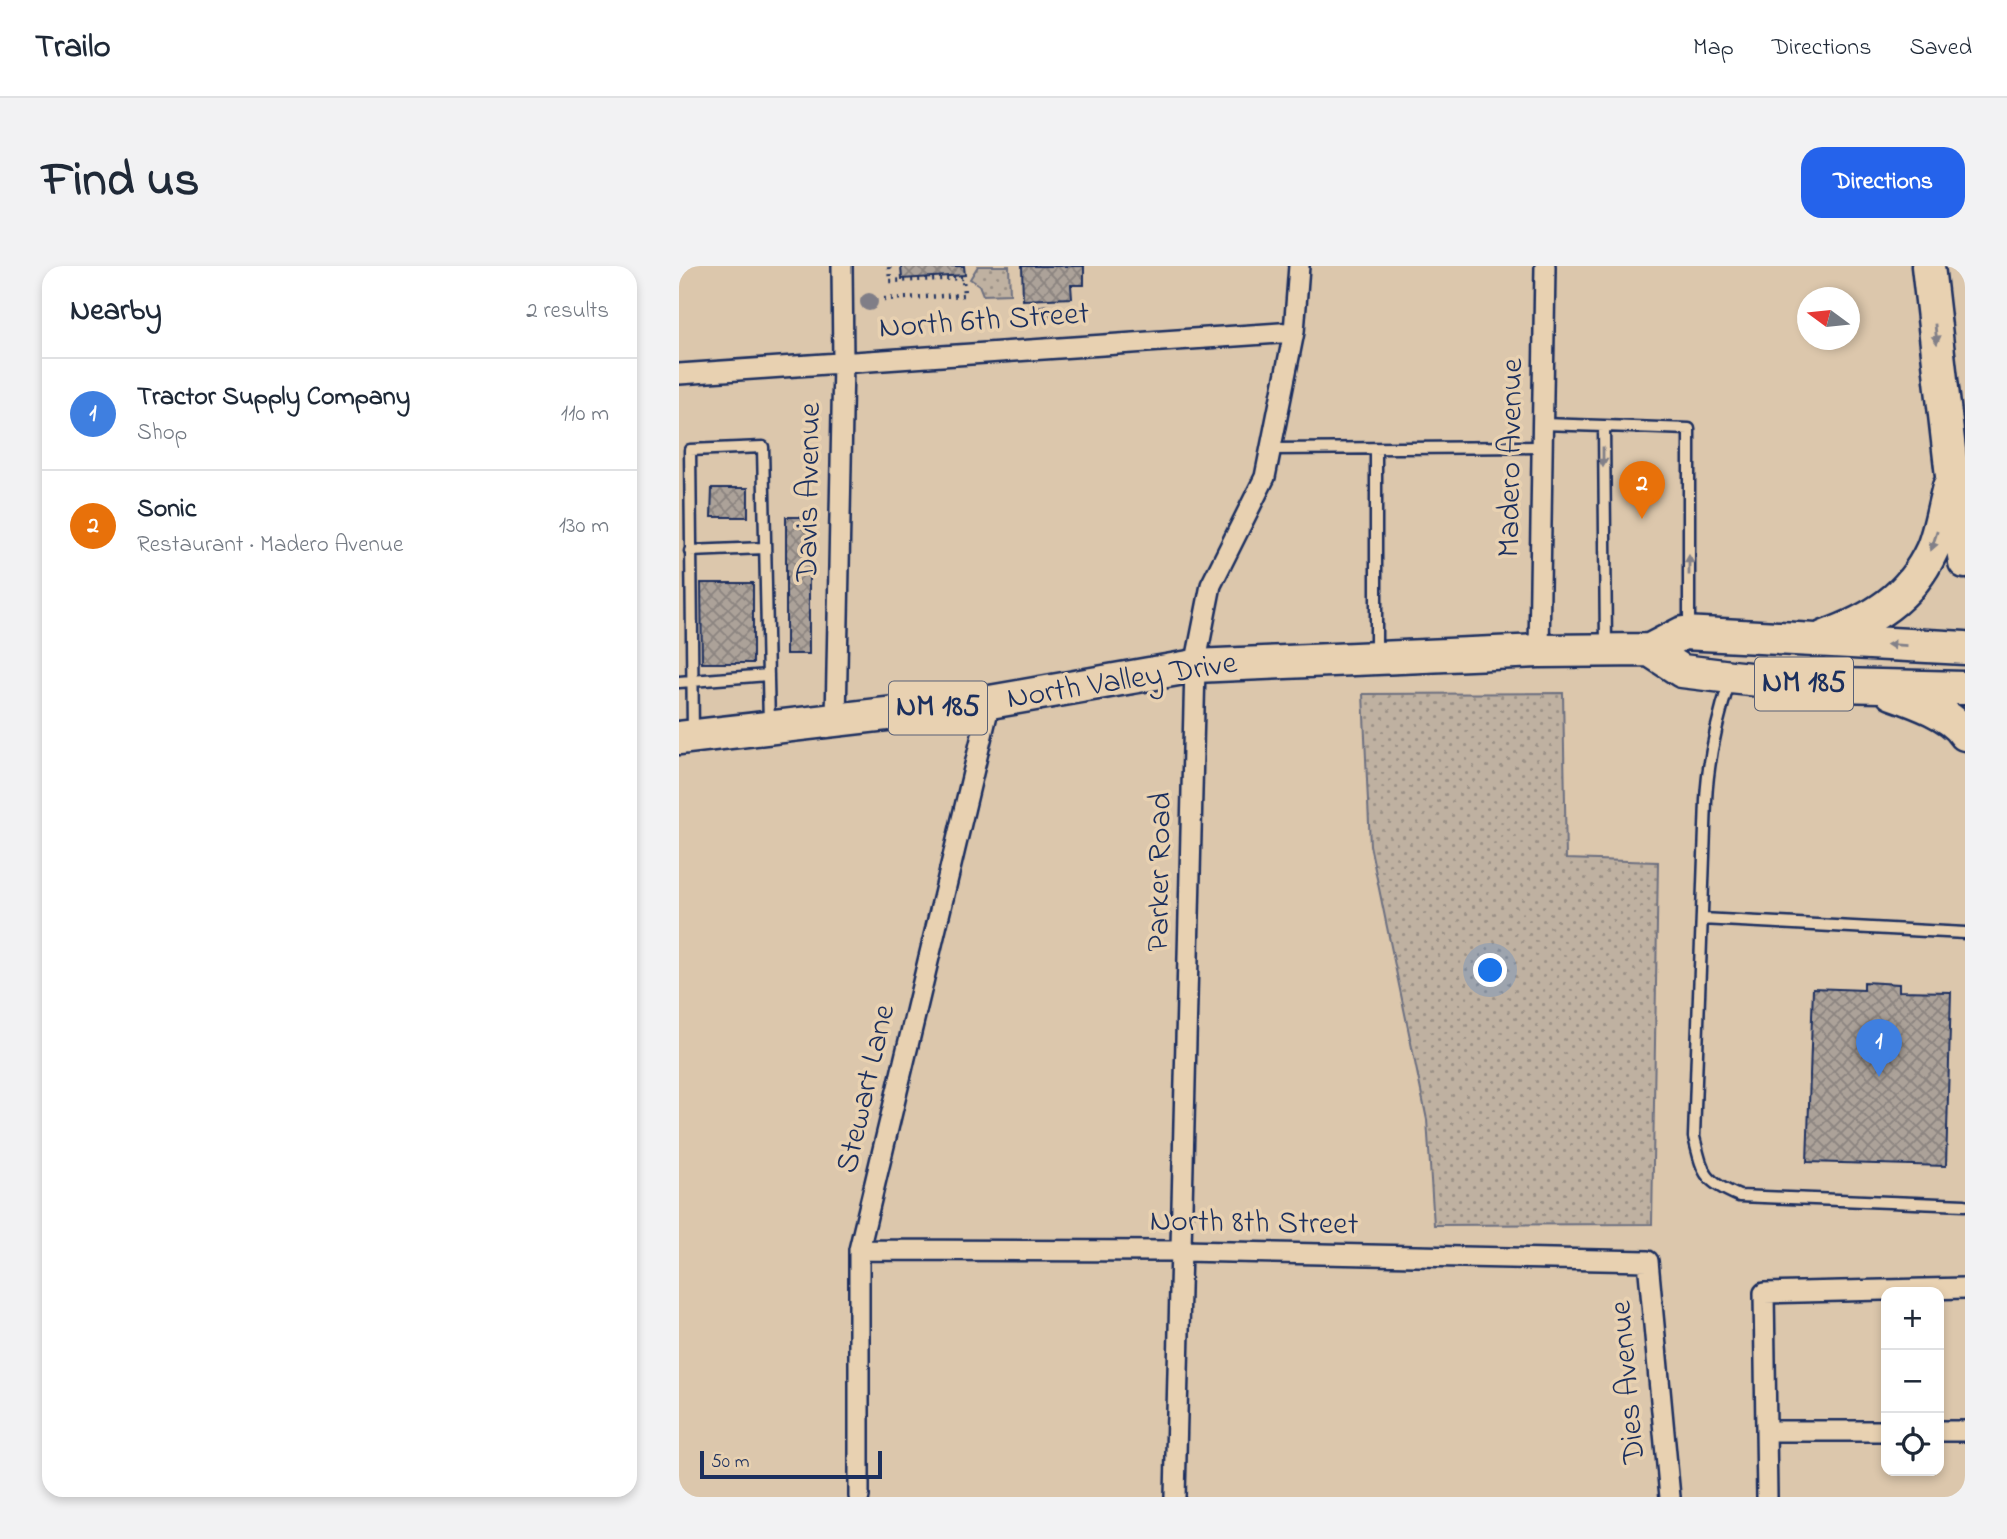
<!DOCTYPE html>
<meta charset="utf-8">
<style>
:root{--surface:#fff;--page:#f2f2f3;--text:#1f2937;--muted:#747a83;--line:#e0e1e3;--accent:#2563eb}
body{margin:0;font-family:"Indie Flower",sans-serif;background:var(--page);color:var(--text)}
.controls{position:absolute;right:21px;bottom:21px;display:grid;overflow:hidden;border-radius:14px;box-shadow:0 4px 10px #0003}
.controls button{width:63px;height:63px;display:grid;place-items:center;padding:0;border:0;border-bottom:2px solid var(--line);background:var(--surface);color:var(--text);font:35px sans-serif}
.compass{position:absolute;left:1118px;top:21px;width:63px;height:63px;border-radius:50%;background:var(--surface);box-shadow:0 4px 10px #0003;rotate:285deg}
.scale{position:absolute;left:21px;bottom:18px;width:182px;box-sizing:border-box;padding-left:7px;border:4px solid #1b2f5e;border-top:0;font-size:19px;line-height:24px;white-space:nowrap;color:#1b2f5e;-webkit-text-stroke:5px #e8d1b1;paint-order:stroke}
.you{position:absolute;left:812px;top:705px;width:24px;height:24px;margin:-18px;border:5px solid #fff;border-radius:50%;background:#1a73e8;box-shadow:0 0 0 10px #1a73e833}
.badge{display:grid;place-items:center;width:46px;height:46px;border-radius:50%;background:var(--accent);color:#fff;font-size:23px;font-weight:700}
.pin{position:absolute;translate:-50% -58px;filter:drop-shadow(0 2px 4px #0008)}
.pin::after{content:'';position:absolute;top:37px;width:24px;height:21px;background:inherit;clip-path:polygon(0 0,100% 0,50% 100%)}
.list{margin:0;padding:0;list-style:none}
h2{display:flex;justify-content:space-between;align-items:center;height:91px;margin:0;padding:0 28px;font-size:30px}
h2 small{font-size:23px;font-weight:400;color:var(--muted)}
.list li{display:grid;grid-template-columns:46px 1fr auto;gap:21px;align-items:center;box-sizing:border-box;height:112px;padding:0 28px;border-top:2px solid var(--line)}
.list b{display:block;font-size:26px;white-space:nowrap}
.list p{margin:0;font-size:23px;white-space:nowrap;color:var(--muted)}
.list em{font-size:23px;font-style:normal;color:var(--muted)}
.icon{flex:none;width:38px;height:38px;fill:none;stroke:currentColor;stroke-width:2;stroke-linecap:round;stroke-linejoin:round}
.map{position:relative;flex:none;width:1286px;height:1231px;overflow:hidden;border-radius:21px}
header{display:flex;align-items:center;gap:42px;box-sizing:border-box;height:98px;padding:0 35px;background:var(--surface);border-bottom:2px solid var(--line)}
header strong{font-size:33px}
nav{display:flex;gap:38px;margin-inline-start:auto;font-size:24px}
.intro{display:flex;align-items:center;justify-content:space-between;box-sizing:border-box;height:168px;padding:0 42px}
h1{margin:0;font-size:49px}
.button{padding:18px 32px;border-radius:21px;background:var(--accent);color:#fff;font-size:24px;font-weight:700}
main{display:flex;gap:42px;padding:0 42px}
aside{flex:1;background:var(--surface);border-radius:21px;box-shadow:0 4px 10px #0003}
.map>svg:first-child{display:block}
</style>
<header>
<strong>Trailo</strong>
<nav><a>Map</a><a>Directions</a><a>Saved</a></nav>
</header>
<div class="intro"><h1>Find us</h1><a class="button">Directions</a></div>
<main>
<aside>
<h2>Nearby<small>2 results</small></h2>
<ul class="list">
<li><span class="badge" style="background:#3f7fe0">1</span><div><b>Tractor Supply Company</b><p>Shop</p></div><em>110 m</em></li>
<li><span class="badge" style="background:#e8710a">2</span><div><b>Sonic</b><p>Restaurant · Madero Avenue</p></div><em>130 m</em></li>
</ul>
</aside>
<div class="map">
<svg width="1286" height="1231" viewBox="0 0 1286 1231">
<defs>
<pattern id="grass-dots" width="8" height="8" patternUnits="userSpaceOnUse" patternTransform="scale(1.75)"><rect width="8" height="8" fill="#bfb1a1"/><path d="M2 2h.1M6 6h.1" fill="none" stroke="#9a9086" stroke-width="1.8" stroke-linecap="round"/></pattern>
<pattern id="building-cross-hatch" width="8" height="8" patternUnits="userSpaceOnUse" patternTransform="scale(1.75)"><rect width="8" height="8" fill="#aca299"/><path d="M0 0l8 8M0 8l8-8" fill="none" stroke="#8b8480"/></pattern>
</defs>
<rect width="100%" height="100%" fill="#dcc7ac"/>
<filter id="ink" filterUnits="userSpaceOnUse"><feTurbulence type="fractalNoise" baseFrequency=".0143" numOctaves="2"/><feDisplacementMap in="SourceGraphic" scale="14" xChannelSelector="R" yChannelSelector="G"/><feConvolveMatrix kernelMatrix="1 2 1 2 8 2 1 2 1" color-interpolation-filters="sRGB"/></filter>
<g filter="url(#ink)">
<path fill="url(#grass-dots)" stroke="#6d7080" stroke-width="2" d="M 299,0 L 330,0 L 331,28 L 304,29 L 300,19 L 291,13 Z
M 884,427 L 887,593 L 979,596 L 973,958 L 755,959 L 748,854 L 691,579 L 684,428 Z"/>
<path fill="url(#building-cross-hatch)" stroke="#1b2f5e" stroke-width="2" d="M 222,0 L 285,0 L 286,9 L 223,13 Z
M 343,0 L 405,0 L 405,19 L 392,19 L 393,32 L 344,34 Z
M 33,222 L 69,222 L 69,251 L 32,251 Z
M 107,251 L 130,251 L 130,388 L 107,388 Z
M 22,317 L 74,317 L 74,397 L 23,397 Z
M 1185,716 L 1220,718 L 1220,725 L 1272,726 L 1267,900 L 1128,896 L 1134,722 L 1185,724 Z"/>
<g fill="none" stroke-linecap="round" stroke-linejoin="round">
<defs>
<path id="service" d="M 863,158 L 925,160
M 591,183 L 863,181
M 697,184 L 697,387
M 11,285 L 85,282
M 927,381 L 925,160 L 1010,163 L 1010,363
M 1051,414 C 1038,454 1029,493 1027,534 L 1015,871 C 1024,907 1024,915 1060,930 L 1286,939
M 0,416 L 89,409
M 14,466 L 11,184 L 84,181 L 90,459
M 1023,653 L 1286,667"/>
<path id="minor" d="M 0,108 L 615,66
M 860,385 L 866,0
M 157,454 L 164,96 L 163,0
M 180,984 L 503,985 L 969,995 L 991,1231
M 1087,1165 L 1207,1165
M 1260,1165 L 1286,1165
M 180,1231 L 180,984 L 311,436
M 496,1231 L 516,400 L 532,319 L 586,211 L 615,66 L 620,0
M 1088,1231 L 1085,1027 L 1286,1022"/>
<path id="primary" d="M 1249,0 L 1273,210 L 1286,296
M 1146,371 C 1193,354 1231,332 1253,284 C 1261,265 1264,242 1270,221
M 971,384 L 1003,405 L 1052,411 L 1117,418 L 1286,422
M 1213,427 C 1236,435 1273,448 1286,468
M 0,472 L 311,436 L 516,400 L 860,385 L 971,384 L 1004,367 L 1286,382"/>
</defs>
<use href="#service" stroke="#1b2f5e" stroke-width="15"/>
<use href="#minor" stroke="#1b2f5e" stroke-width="24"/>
<use href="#primary" stroke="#1b2f5e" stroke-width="37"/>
<path stroke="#1b2f5e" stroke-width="4.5" stroke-dasharray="2 5" stroke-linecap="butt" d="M 205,33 L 285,29 L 284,12 L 211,15 L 210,0"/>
<use href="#service" stroke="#e8d1b1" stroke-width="10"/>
<use href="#minor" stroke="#e8d1b1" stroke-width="19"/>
<use href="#primary" stroke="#e8d1b1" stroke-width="32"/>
</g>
<g fill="#807e87">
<circle cx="190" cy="36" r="9"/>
<circle cx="366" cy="47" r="9"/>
</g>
<defs><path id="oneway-solid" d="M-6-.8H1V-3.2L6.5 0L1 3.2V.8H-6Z" transform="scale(1.75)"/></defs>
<g fill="#828088">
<use href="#oneway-solid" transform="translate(1257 68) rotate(84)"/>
<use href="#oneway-solid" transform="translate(924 191) rotate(90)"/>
<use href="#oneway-solid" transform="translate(1255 275) rotate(108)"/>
<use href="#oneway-solid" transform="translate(1010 299) rotate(-90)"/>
<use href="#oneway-solid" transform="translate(1218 379) rotate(-177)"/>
</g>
</g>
<g text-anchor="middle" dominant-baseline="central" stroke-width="7" stroke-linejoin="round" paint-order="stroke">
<g fill="#e8d1b1" stroke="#586077" stroke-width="2">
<rect x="1076" y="391.5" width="98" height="53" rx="5"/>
<rect x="210" y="415.5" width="98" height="53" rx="5"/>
</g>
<g font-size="30" font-weight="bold" fill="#1b2f5e">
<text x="1125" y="418">NM 185</text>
<text x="259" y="442">NM 185</text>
</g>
<g font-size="32" fill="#1b2f5e" stroke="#e8d1b1">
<text transform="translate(305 56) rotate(-4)">North 6th Street</text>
<text transform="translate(833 192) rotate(-89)">Madero Avenue</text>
<text transform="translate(131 226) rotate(-89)">Davis Avenue</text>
<text transform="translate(443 416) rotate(-9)">North Valley Drive</text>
<text transform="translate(482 606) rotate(-89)">Parker Road</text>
<text transform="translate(188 823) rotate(-77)">Stewart Lane</text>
<text transform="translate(575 958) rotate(1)">North 8th Street</text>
<text transform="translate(950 1116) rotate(-95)">Dies Avenue</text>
</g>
</g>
</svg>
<div class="controls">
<button>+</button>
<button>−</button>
<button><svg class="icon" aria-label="locate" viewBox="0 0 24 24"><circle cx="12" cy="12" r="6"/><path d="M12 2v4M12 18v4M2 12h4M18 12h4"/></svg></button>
</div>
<svg class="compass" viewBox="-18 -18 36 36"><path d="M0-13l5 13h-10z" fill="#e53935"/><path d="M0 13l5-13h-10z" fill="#747a83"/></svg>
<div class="scale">50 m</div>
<div class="you"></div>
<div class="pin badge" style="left:1200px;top:811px;background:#3f7fe0">1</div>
<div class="pin badge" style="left:963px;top:253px;background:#e8710a">2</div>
</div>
</main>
